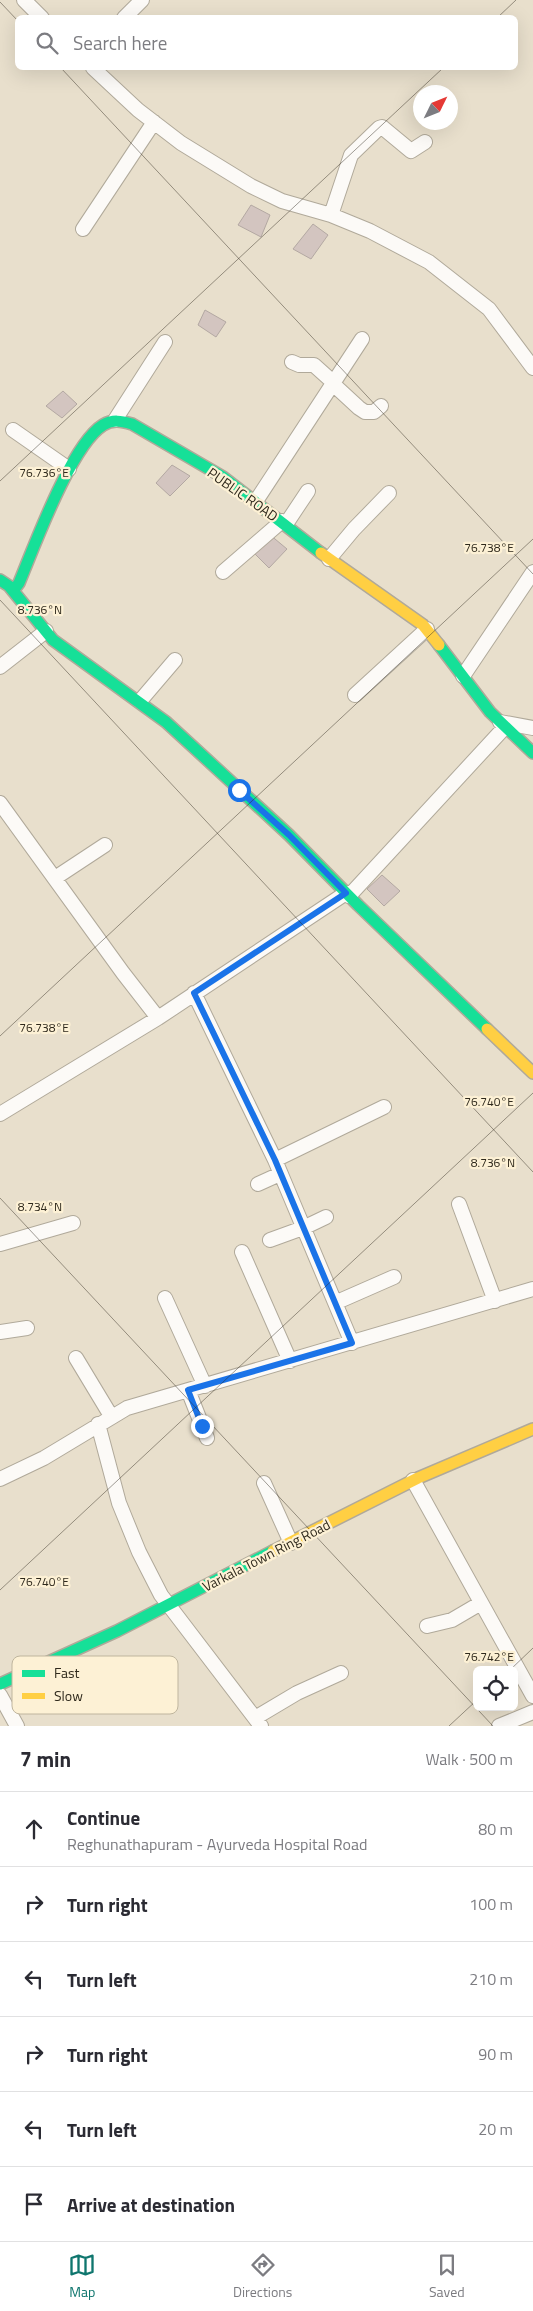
<!DOCTYPE html>
<meta charset="utf-8">
<style>
:root{--surface:#fff;--page:#f2f2f3;--text:#2b2b33;--muted:#7c7c81;--line:#e1e1e2;--accent:#0f766e}
body{margin:0;font-family:"Titillium Web",sans-serif;background:var(--page);color:var(--text)}
.controls{position:absolute;right:15px;bottom:15px;display:grid;overflow:hidden;border-radius:8px;box-shadow:0 5px 20px #0002}
.controls button{width:45px;height:45px;display:grid;place-items:center;padding:0;border:0;border-bottom:1px solid var(--line);background:var(--surface);color:var(--text);font:25px sans-serif}
.compass{position:absolute;left:413px;top:85px;width:45px;height:45px;border-radius:50%;background:var(--surface);box-shadow:0 5px 20px #0002;rotate:47deg}
.stop{position:absolute;width:15px;height:15px;margin:-11px;border:4px solid #1a73e8;border-radius:50%;background:#fff}
.stop.end{background:#1a73e8;border-color:#fff;box-shadow:0 1px 5px #0008}
.list{margin:0;padding:0;list-style:none}
h2{display:flex;justify-content:space-between;align-items:center;height:65px;margin:0;padding:0 20px;font-size:21px}
h2 small{font-size:16px;font-weight:400;color:var(--muted)}
.list li{display:grid;grid-template-columns:32px 1fr auto;gap:15px;align-items:center;box-sizing:border-box;height:75px;padding:0 20px;border-top:1px solid var(--line)}
.list b{display:block;font-size:19px;white-space:nowrap}
.list p{margin:0;font-size:16px;white-space:nowrap;color:var(--muted)}
.list em{font-size:16px;font-style:normal;color:var(--muted)}
.icon{flex:none;width:28px;height:28px;fill:none;stroke:currentColor;stroke-width:2;stroke-linecap:round;stroke-linejoin:round}
.map{position:relative;flex:none;width:533px;height:1726px;overflow:hidden}
.search{position:absolute;background:var(--surface);box-shadow:0 5px 20px #0002;left:15px;right:15px;top:15px;height:55px;display:flex;align-items:center;gap:12px;box-sizing:border-box;padding:0 18px;border-radius:8px;color:var(--muted);font-size:19px}
.sheet{height:515px;background:var(--surface)}
nav{display:flex;justify-content:space-around;align-items:center;box-sizing:border-box;height:70px;border-top:1px solid var(--line);background:var(--surface);font-size:14px;color:var(--muted)}
nav a{display:grid;justify-items:center;gap:2px}
nav .on{color:var(--accent)}
.map>svg:first-child{display:block}
</style>
<div class="map">
<svg width="533" height="1726" viewBox="0 0 533 1726">
<rect width="100%" height="100%" fill="#e8dfcc"/>
<path fill="#d3c5c0" stroke="#b3a8a2" d="M 251,205 L 270,215 L 261,237 L 238,225 Z
M 313,224 L 328,235 L 311,259 L 293,249 Z
M 205,310 L 226,322 L 216,337 L 198,325 Z
M 63,391 L 77,404 L 62,418 L 46,406 Z
M 172,465 L 190,476 L 170,496 L 156,483 Z
M 269,534 L 287,549 L 269,568 L 252,551 Z
M 382,875 L 400,891 L 384,906 L 367,889 Z"/>
<g fill="none" stroke-linecap="round" stroke-linejoin="round">
<defs>
<path id="street" d="M 24,0 L 42,18
M 124,18 L 142,0
M 93,68 L 138,110 L 181,143 L 251,186 L 282,201 L 331,215 L 370,231 L 429,262 L 489,309 L 533,368
M 331,215 L 351,155 L 379,128 L 382,127 L 411,151 L 425,142
M 83,229 L 154,122
M 292,362 L 299,365 L 314,365 L 334,383
M 333,384 L 359,408 L 365,412 L 374,412 L 381,406
M 115,420 L 165,342
M 13,430 L 69,469
M 256,501 L 362,339
M 286,524 L 308,491
M 329,559 L 354,529 L 389,493
M 223,572 L 282,521
M 0,667 L 46,631
M 463,676 L 533,572
M 355,695 L 427,629
M 140,701 L 175,660
M 500,722 L 533,728
M 0,803 L 123,973 L 158,1018
M 55,878 L 105,845
M 349,896 L 505,727
M 194,993 L 275,1160 L 352,1343
M 0,1114 L 158,1018 L 346,893
M 275,1160 L 384,1107
M 258,1184 L 280,1174
M 459,1204 L 495,1301
M 270,1240 L 303,1228 L 326,1217
M 0,1244 L 73,1223
M 242,1252 L 290,1361
M 165,1298 L 205,1386
M 337,1302 L 394,1277
M 0,1332 L 27,1328
M 76,1358 L 111,1416
M 188,1390 L 207,1438
M 98,1424 L 119,1503 L 139,1552 L 161,1595 L 261,1726
M 0,1479 L 44,1458 L 127,1408 L 533,1289
M 413,1480 L 533,1696
M 264,1483 L 291,1543
M 427,1626 L 452,1620 L 481,1603
M 0,1695 L 17,1726
M 255,1718 L 297,1693 L 341,1673
M 499,1726 L 533,1712"/>
<path id="fast" d="M 0,580 L 9,586 L 53,640 L 166,722 L 289,835 L 358,905 L 487,1029
M 13,591 L 19,583 C 34,547 71,445 103,425 C 113,419 121,421 132,424 L 223,477 L 321,553
M 439,645 L 490,712 L 533,753
M 0,1684 L 117,1631 L 273,1551"/>
<path id="slow" d="M 321,553 L 423,625 L 439,645
M 487,1029 L 533,1073
M 273,1551 L 418,1478 L 533,1429"/>
</defs>
<use href="#street" stroke="#b0a99a" stroke-width="16"/>
<use href="#fast" stroke="#b0a99a" stroke-width="14"/>
<use href="#slow" stroke="#b0a99a" stroke-width="14"/>
<use href="#street" stroke="#fcfaf7" stroke-width="14"/>
<use href="#fast" stroke="#16e098" stroke-width="11"/>
<use href="#slow" stroke="#ffcf43" stroke-width="11"/>
</g>
<g fill="none" stroke-linecap="round" stroke-linejoin="round">
<path stroke="#1a73e8" stroke-width="6" d="M 202,1426 L 188,1390 L 352,1343 L 275,1160 L 194,993 L 346,893 L 289,835 L 239,790"/>
</g>
<path fill="none" stroke="#2f291c" stroke-width="1" stroke-opacity="0.45" d="M 0,2 L 18,21M 497,18 L 516,0M 61,68 L 533,574M 0,481 L 443,68M 0,600 L 533,1172M 0,1036 L 533,539M 0,1198 L 493,1726M 0,1590 L 533,1093M 510,1670 L 533,1648M 449,1726 L 477,1700"/>
<g text-anchor="middle" dominant-baseline="central" stroke-width="4.5" stroke-linejoin="round" paint-order="stroke">
<g font-size="14" fill="#2f291c" stroke="#fdf1d5">
<text transform="translate(243 494) rotate(35)">PUBLIC ROAD</text>
<text transform="translate(266 1555) rotate(-27)">Varkala Town Ring Road</text>
</g>
</g>
<rect x="12" y="1656" width="166" height="58" rx="8" fill="#fdf1d5" stroke="#bfb59e" stroke-width="1"/>
<rect x="22" y="1670" width="23" height="7" fill="#16e098"/>
<rect x="22" y="1693" width="23" height="6" fill="#ffcf43"/>
<g font-size="14" fill="#2f291c">
<text x="54" y="1678">Fast</text>
<text x="54" y="1701">Slow</text>
</g>
<g font-size="12" text-anchor="middle" fill="#2f291c" stroke="#fdf1d5" stroke-width="4.5" stroke-linejoin="round" paint-order="stroke">
<text x="44" y="477">76.736°E</text>
<text x="489" y="552">76.738°E</text>
<text x="40" y="614">8.736°N</text>
<text x="44" y="1032">76.738°E</text>
<text x="489" y="1106">76.740°E</text>
<text x="493" y="1167">8.736°N</text>
<text x="40" y="1211">8.734°N</text>
<text x="44" y="1586">76.740°E</text>
<text x="489" y="1661">76.742°E</text>
</g>
</svg>
<div class="controls">
<button><svg class="icon" aria-label="locate" viewBox="0 0 24 24"><circle cx="12" cy="12" r="6"/><path d="M12 2v4M12 18v4M2 12h4M18 12h4"/></svg></button>
</div>
<svg class="compass" viewBox="-18 -18 36 36"><path d="M0-13l5 13h-10z" fill="#e53935"/><path d="M0 13l5-13h-10z" fill="#7c7c81"/></svg>
<div class="stop" style="left:239px;top:790px"></div>
<div class="stop end" style="left:202px;top:1426px"></div>
<div class="search"><svg class="icon" aria-label="search" viewBox="0 0 24 24"><circle cx="10" cy="10" r="6"/><path d="M15 15l6 6"/></svg>Search here</div>
</div>
<section class="sheet">
<h2>7 min<small>Walk · 500 m</small></h2>
<ul class="list">
<li><svg class="icon" aria-label="ahead" viewBox="0 0 24 24"><path d="M12 20V5M6 11l6-6 6 6"/></svg><div><b>Continue</b><p>Reghunathapuram - Ayurveda Hospital Road</p></div><em>80 m</em></li>
<li><svg class="icon" aria-label="right" viewBox="0 0 24 24"><path d="M7 20v-9h11M14 6l5 5-5 5"/></svg><div><b>Turn right</b></div><em>100 m</em></li>
<li><svg class="icon" aria-label="left" viewBox="0 0 24 24"><path d="M17 20v-9H6M10 6l-5 5 5 5"/></svg><div><b>Turn left</b></div><em>210 m</em></li>
<li><svg class="icon" aria-label="right" viewBox="0 0 24 24"><path d="M7 20v-9h11M14 6l5 5-5 5"/></svg><div><b>Turn right</b></div><em>90 m</em></li>
<li><svg class="icon" aria-label="left" viewBox="0 0 24 24"><path d="M17 20v-9H6M10 6l-5 5 5 5"/></svg><div><b>Turn left</b></div><em>20 m</em></li>
<li><svg class="icon" aria-label="arrive" viewBox="0 0 24 24"><path d="M6 21V4h12l-3 4 3 4H6"/></svg><div><b>Arrive at destination</b></div></li>
</ul>
</section>
<nav>
<a class="on"><svg class="icon" aria-label="map" viewBox="0 0 24 24"><path d="M3 6l6-2 6 2 6-2v14l-6 2-6-2-6 2zM9 4v14M15 6v14"/></svg>Map</a>
<a><svg class="icon" aria-label="directions" viewBox="0 0 24 24"><path d="M12 3l9 9-9 9-9-9zM9 14v-3h6M13 9l2 2-2 2"/></svg>Directions</a>
<a><svg class="icon" aria-label="saved" viewBox="0 0 24 24"><path d="M7 4h10v16l-5-4-5 4z"/></svg>Saved</a>
</nav>
